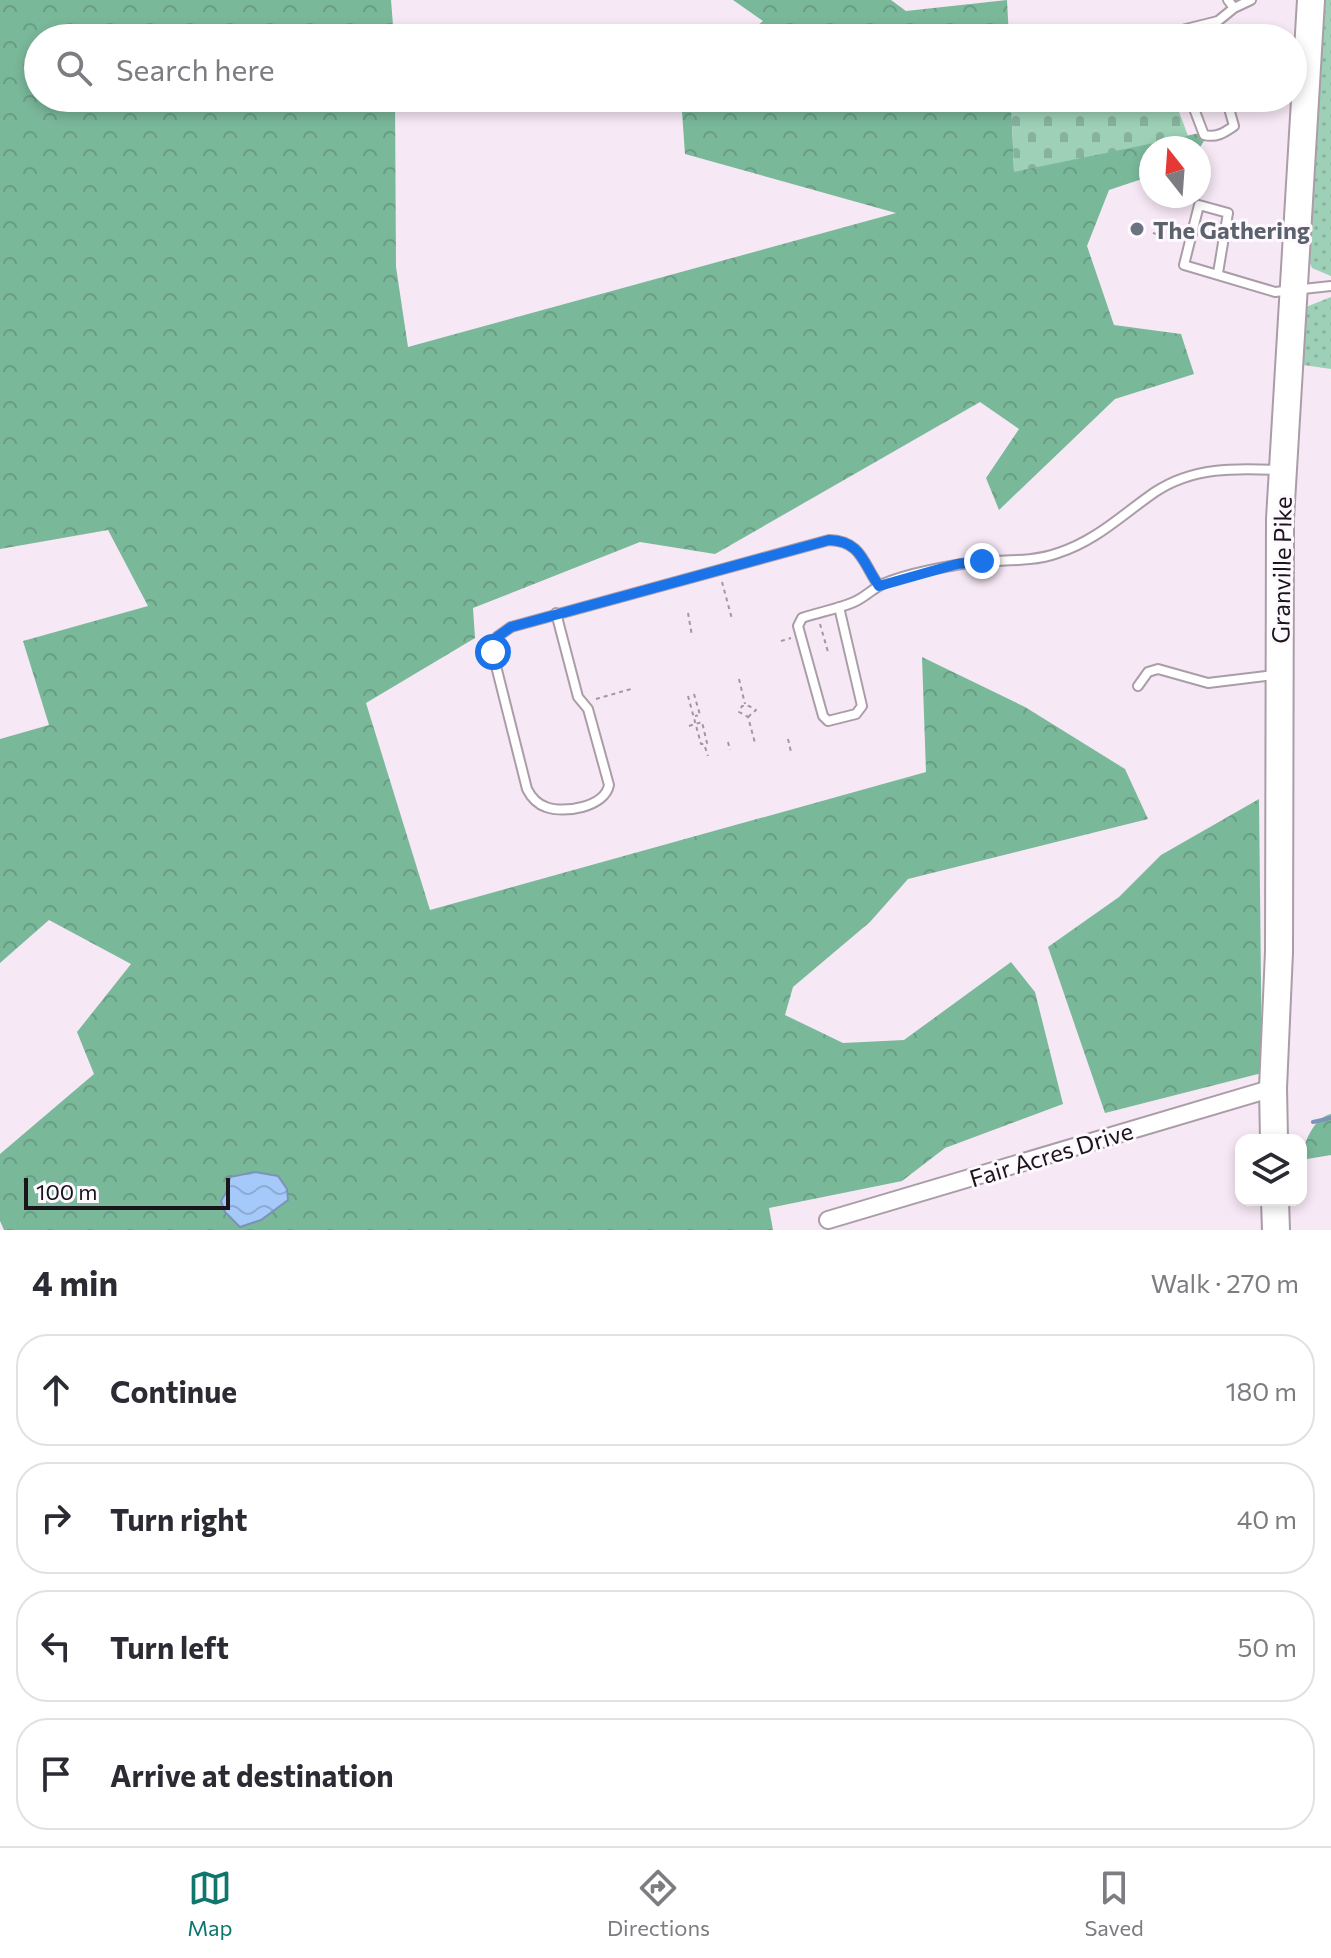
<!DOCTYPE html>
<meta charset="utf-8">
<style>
:root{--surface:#fff;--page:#f7f7f7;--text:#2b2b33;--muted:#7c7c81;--line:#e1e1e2;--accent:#0f766e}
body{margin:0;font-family:Commissioner,sans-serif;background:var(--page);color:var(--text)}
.controls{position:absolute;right:24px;bottom:24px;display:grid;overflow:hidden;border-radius:16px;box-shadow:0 4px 12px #0003}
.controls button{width:72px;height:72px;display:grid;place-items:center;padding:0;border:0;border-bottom:2px solid var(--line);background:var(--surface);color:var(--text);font:40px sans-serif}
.compass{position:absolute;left:1139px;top:136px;width:72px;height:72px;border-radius:50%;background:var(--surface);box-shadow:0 4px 12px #0003;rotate:343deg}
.scale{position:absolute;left:24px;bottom:20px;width:206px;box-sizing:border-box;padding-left:8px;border:4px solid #1a151a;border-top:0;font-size:22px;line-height:28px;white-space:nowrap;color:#1a151a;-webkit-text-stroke:6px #fef9fe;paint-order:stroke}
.stop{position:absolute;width:24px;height:24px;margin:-18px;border:6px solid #1a73e8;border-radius:50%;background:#fff}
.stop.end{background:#1a73e8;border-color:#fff;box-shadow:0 2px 8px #0008}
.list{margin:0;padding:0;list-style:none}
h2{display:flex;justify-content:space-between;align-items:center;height:104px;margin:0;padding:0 32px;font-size:34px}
h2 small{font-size:26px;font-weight:400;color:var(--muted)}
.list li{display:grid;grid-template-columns:52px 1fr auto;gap:24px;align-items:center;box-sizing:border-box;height:112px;margin:0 16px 16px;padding:0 16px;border:2px solid var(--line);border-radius:32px}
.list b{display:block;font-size:30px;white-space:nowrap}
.list em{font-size:26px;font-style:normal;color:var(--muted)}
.icon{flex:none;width:44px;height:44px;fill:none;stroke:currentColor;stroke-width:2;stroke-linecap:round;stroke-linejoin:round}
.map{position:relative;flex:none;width:1331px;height:1230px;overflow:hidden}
.search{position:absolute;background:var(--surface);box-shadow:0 4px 12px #0003;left:24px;right:24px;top:24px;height:88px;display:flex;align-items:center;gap:20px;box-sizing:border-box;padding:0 28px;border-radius:44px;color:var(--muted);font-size:30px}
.sheet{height:616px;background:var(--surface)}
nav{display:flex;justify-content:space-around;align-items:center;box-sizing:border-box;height:112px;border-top:2px solid var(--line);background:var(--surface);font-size:22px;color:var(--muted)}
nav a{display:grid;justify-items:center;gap:4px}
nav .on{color:var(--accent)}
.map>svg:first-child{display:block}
</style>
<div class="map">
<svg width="1331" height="1230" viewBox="0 0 1331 1230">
<defs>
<pattern id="grass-dots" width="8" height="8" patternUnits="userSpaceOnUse" patternTransform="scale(2)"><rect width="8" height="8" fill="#9dd0b6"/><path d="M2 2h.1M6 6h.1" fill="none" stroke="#87b29c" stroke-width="1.8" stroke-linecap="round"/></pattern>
<pattern id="forest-crowns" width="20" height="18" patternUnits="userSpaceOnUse" patternTransform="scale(2)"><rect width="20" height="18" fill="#7ab89a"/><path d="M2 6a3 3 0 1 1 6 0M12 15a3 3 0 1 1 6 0" fill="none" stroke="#699d84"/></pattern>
<pattern id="cemetery-stones" width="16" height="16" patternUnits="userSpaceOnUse" patternTransform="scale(2)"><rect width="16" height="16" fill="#9dd0b6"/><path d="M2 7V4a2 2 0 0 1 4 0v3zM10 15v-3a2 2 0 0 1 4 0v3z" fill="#87b29c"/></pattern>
<pattern id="water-waves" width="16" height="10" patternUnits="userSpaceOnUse" patternTransform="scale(2)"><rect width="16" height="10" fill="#a5c9f9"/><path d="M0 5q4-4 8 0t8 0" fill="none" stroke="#8dacd5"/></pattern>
</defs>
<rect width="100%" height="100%" fill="#f6e8f5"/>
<path fill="url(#grass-dots)" d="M 1322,0 L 1331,0 L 1331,276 L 1312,268 L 1307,256 Z
M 1331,297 L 1331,369 L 1303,365 L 1306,307 Z"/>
<path fill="url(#forest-crowns)" d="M 0,0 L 391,0 L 394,38 L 38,38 L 38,98 L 395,98 L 396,267 L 408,347 L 896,213 L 685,154 L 681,98 L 1011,98 L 1014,171 L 1210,131 L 1199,149 L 1151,148 L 1151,176 L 1109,190 L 1087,246 L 1114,325 L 1181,334 L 1194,374 L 1115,399 L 999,510 L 986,478 L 1019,429 L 980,402 L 715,554 L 640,542 L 473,608 L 475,638 L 366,703 L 430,910 L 926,772 L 922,657 L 1025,707 L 1125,769 L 1148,819 L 908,879 L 870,922 L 793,987 L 785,1015 L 843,1043 L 904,1040 L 1011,962 L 1035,992 L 1063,1104 L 945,1148 L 902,1181 L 769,1208 L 773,1230 L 4,1230 L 0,1221 L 0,1154 L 94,1074 L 77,1032 L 131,964 L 49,920 L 0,963 L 0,739 L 49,725 L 23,641 L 148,606 L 108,530 L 0,549 Z
M 733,0 L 891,0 L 906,11 L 1007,0 L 1009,38 L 743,38 L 763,21 Z
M 1259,799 L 1262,1073 L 1105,1113 L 1048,947 L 1119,897 L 1161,855 Z
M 1331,1114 L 1331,1155 L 1301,1160 C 1304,1143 1313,1118 1331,1114 Z"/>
<path fill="url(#cemetery-stones)" d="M 1011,98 L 1174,98 L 1188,136 L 1014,172 Z"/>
<path fill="url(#water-waves)" stroke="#7b93b6" stroke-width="2" d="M 255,1172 L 278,1176 L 287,1189 L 288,1200 L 261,1220 L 240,1227 L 225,1212 L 221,1201 L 227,1191 L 230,1177 Z"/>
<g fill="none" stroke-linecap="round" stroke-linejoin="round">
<path stroke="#7b93b6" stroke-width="4" d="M 1313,1122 L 1331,1118"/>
<defs>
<path id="service" d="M 1228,0 L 1234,8 L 1251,0
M 1204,25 L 1206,38
M 1175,38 L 1182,30 L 1218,21 L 1234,8
M 1190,98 L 1204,135 C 1216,138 1224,133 1234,126 L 1226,98
M 1218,273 L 1228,213 L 1199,205 L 1184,265 L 1275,292 L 1331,286
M 839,607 L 862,706 L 856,714 L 828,721 L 823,716 L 798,626 L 802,618 C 819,612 838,609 854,602 C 866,597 874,587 885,583 C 907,574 933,569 956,565 C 990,557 1024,565 1058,553 C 1096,541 1123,514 1155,492 C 1193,467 1235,468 1278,470
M 556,613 L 578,697 L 588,709 L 609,785 C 605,807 564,814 546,807 C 537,804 531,797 527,789 L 494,658 L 497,637 L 511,627 L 829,540 C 862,541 863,564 879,586
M 1138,686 L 1148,672 L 1158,669 L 1208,683 L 1274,675"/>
<path id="minor" d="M 828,1220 L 1273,1088"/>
<path id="trunk" d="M 1274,1140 L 1273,1088 L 1279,952 L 1280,519 L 1311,0
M 1275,1200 L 1276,1230"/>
</defs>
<use href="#service" stroke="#aa9da8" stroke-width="12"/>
<use href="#minor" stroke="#aa9da8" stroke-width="20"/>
<use href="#trunk" stroke="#aa9da8" stroke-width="30"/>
<path stroke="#a197a1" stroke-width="2" stroke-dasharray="4 4" stroke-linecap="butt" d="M 1153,233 L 1180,241
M 722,582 L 732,619
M 688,613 L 692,636
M 820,624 L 828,652
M 781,641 L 791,638
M 739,679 L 745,704
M 694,694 L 700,715 L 695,716
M 688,696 L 701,744 L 704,744 L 708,756
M 596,699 L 631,689
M 748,717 L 756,710 L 749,706 L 742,706 L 739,712 L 748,717 L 755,743
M 689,726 L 702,722 L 707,743 L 704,744
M 788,739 L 791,752
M 728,742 L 730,750"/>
<use href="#service" stroke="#fff" stroke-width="8"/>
<use href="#minor" stroke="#fff" stroke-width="16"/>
<use href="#trunk" stroke="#fff" stroke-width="26"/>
</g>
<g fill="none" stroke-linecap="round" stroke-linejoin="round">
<path stroke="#1a73e8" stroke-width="10" d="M 493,652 L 497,637 L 511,627 L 829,540 C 862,541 863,564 879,586 L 957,564 L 982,561"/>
</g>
<circle fill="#6b7280" stroke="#fef9fe" stroke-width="3" cx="1137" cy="229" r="8"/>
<g text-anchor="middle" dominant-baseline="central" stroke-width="6" stroke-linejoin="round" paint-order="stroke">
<g font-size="24" font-weight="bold" fill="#5b616d" stroke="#fef9fe" text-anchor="start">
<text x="1153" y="229">The Gathering</text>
</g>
<g font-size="24" fill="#1a151a" stroke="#fef9fe">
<text transform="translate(1281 570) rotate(-89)">Granville Pike</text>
<text transform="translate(1051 1154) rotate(-17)">Fair Acres Drive</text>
</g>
</g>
</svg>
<div class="controls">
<button><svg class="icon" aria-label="layers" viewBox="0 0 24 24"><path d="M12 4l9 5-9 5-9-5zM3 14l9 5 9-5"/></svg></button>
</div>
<svg class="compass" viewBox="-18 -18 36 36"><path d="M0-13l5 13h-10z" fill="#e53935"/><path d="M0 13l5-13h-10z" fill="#7c7c81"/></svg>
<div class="scale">100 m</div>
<div class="stop" style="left:493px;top:652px"></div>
<div class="stop end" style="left:982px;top:561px"></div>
<div class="search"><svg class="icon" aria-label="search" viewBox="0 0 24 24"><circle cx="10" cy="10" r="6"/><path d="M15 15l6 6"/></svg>Search here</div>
</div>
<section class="sheet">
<h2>4 min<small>Walk · 270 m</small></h2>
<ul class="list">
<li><svg class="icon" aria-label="ahead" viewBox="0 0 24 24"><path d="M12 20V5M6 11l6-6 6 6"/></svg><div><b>Continue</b></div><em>180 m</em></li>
<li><svg class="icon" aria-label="right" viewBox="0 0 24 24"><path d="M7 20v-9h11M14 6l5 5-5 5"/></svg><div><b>Turn right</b></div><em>40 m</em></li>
<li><svg class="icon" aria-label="left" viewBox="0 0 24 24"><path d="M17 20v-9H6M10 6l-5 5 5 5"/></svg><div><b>Turn left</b></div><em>50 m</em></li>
<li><svg class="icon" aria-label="arrive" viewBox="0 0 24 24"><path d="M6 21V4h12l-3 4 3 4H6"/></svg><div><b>Arrive at destination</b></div></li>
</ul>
</section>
<nav>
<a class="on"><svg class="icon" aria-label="map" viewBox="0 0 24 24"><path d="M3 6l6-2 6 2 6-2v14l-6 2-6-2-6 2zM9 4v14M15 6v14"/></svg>Map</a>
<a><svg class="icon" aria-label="directions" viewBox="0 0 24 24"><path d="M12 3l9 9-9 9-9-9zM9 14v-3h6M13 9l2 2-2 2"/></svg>Directions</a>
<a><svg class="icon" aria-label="saved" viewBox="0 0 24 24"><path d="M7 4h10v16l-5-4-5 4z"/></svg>Saved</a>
</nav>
